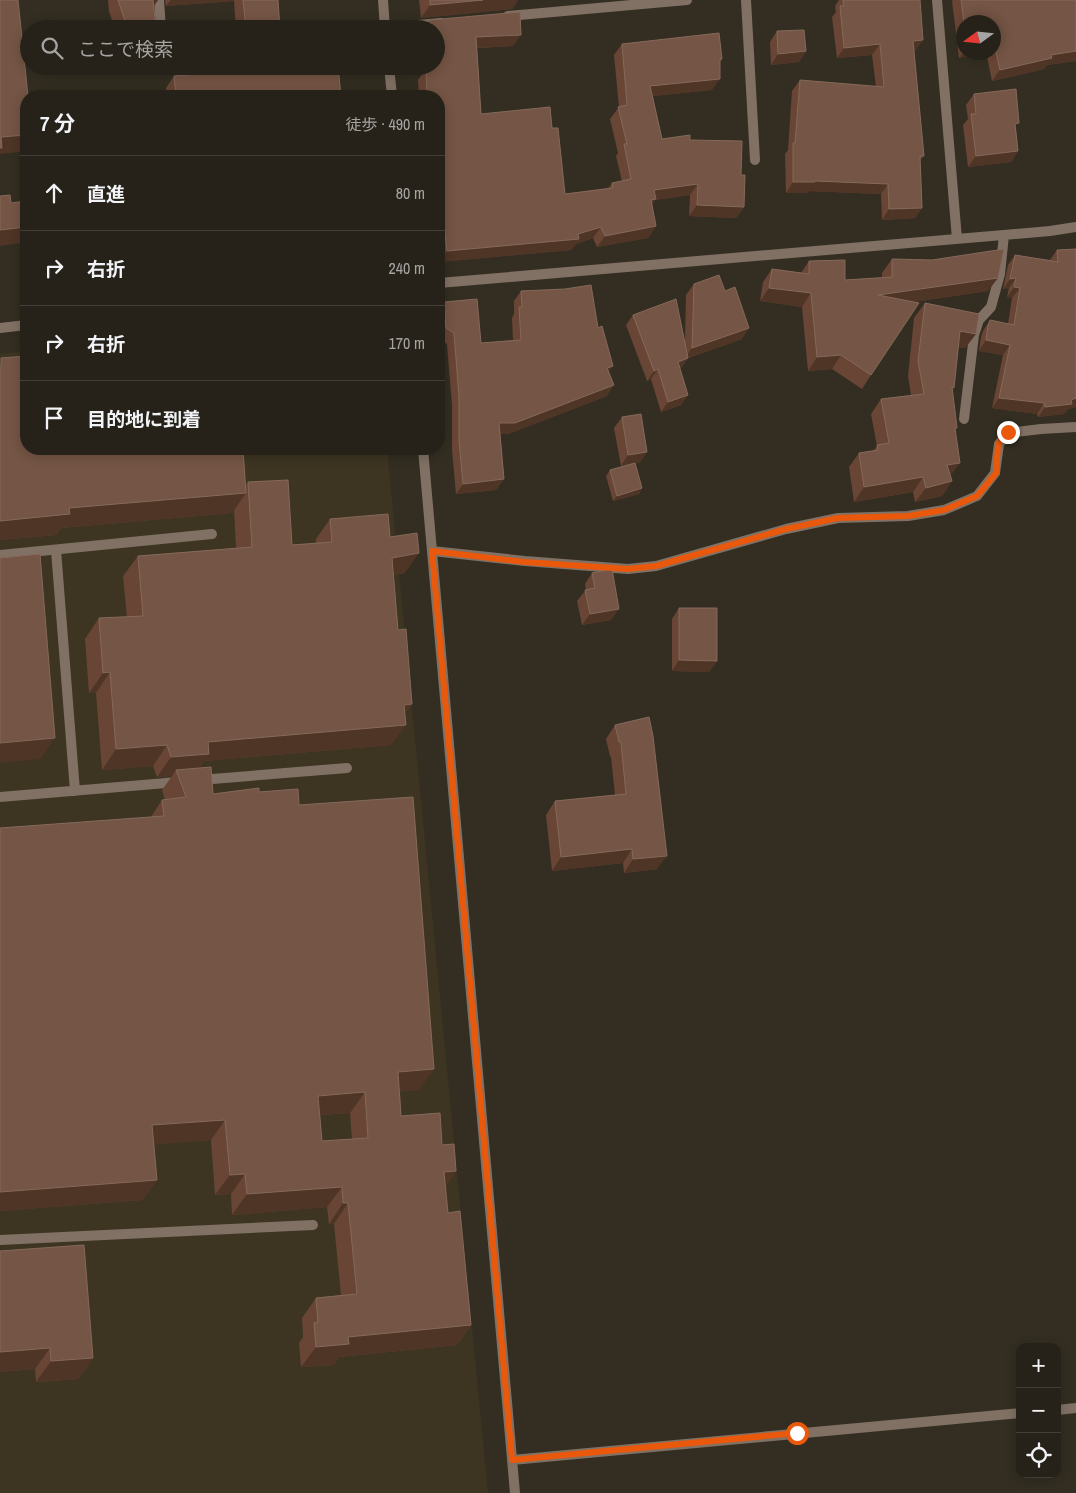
<!DOCTYPE html>
<html lang="ja">
<meta charset="utf-8">
<style>
:root{--surface:#262219;--page:#2e2a22;--text:#f1f3f6;--muted:#a4a4a2;--line:#423f38}
body{margin:0;font-family:"Archivo Narrow","Noto Sans JP",sans-serif;background:var(--page);color:var(--text)}
.controls{position:absolute;right:15px;bottom:15px;display:grid;overflow:hidden;border-radius:10px;box-shadow:0 2px 12px #0003}
.controls button{width:45px;height:45px;display:grid;place-items:center;padding:0;border:0;border-bottom:1px solid var(--line);background:var(--surface);color:var(--text);font:25px sans-serif}
.compass{position:absolute;left:956px;top:15px;width:45px;height:45px;border-radius:50%;background:var(--surface);box-shadow:0 2px 12px #0003;rotate:255deg}
.stop{position:absolute;width:15px;height:15px;margin:-11px;border:4px solid #ea580c;border-radius:50%;background:#fff}
.stop.end{background:#ea580c;border-color:#fff;box-shadow:0 1px 5px #0008}
.list{margin:0;padding:0;list-style:none}
h2{display:flex;justify-content:space-between;align-items:center;height:65px;margin:0;padding:0 20px;font-size:21px}
h2 small{font-size:16px;font-weight:400;color:var(--muted)}
.list li{display:grid;grid-template-columns:32px 1fr auto;gap:15px;align-items:center;box-sizing:border-box;height:75px;padding:0 20px;border-top:1px solid var(--line)}
.list b{display:block;font-size:19px;white-space:nowrap}
.list em{font-size:16px;font-style:normal;color:var(--muted)}
.icon{flex:none;width:28px;height:28px;fill:none;stroke:currentColor;stroke-width:2;stroke-linecap:round;stroke-linejoin:round}
.map{position:relative;flex:none;width:1076px;height:1493px;overflow:hidden}
.search{position:absolute;background:var(--surface);box-shadow:0 2px 12px #0003;left:20px;top:20px;width:425px;height:55px;display:flex;align-items:center;gap:12px;box-sizing:border-box;padding:0 18px;border-radius:28px;color:var(--muted);font-size:19px}
.panel{position:absolute;background:var(--surface);box-shadow:0 2px 12px #0003;left:20px;top:90px;width:425px;height:365px;border-radius:20px}
.map>svg:first-child{display:block}
</style>
<div class="map">
<svg width="1076" height="1493" viewBox="0 0 1076 1493">
<rect width="100%" height="100%" fill="#332e21"/>
<path fill="#3d3522" d="M 26,351 L 26,449 L 387,449 L 488,1493 L 0,1493 L 0,354 Z"/>
<g fill="none" stroke-linecap="round" stroke-linejoin="round">
<path stroke="#807164" stroke-width="10" d="M 56,550 L 75,791
M 0,555 L 212,534
M 200,780 L 347,768
M 0,797 L 178,782
M 0,1240 L 313,1225"/>
<path stroke="#807164" stroke-width="10" d="M 159,0 L 161,29
M 746,0 L 755,160
M 937,0 L 957,239
M 508,16 L 687,0
M 372,29 L 441,23
M 439,283 L 1050,231 L 1076,227
M 964,419 L 974,335 L 979,320 L 991,307 L 1000,274 L 1004,235
M 423,449 L 515,1493
M 432,551 L 525,561 L 628,569 L 656,566 L 786,529 L 838,518 L 908,516 L 944,510 L 977,496 L 995,473 L 999,444 L 1008,433 L 1041,429 L 1076,427
M 1057,1410 L 1076,1408
M 512,1460 L 1020,1413"/>
<path stroke="#807164" stroke-width="10" d="M 383,0 L 385,29
M 389,66 L 392,96
M 0,328 L 26,325"/>
</g>
<path fill="#694535" fill-rule="evenodd" d="M 108,0 L 158,0 L 154,6 L 155,20 L 149,29 L 115,29 L 109,11 Z
M 165,0 L 278,0 L 280,29 L 236,29 L 234,1 L 166,6 Z
M 419,0 L 518,0 L 512,9 L 421,18 Z
M 839,0 L 920,0 L 916,50 L 914,51 L 924,156 L 920,160 L 922,208 L 915,218 L 882,220 L 881,194 L 809,191 L 808,193 L 786,193 L 785,154 L 788,150 L 792,91 L 800,80 L 876,87 L 872,55 L 837,58 L 832,17 L 836,12 L 835,6 Z
M 953,0 L 1076,0 L 1076,61 L 1047,65 L 1044,69 L 992,81 L 986,52 L 994,52 L 994,22 L 964,22 L 964,52 L 986,52 L 959,58 L 952,1 Z
M 430,20 L 513,46 L 477,48 L 481,114 L 552,128 L 565,194 L 608,188 L 612,183 L 622,181 L 616,156 L 618,153 L 610,119 L 619,107 L 614,55 L 622,44 L 722,59 L 720,62 L 712,90 L 653,96 L 662,139 L 690,140 L 741,175 L 744,207 L 736,218 L 689,216 L 690,195 L 655,200 L 652,205 L 656,226 L 648,238 L 597,247 L 593,238 L 576,244 L 571,250 L 439,262 L 439,96 L 419,96 L 418,80 L 425,70 L 425,66 L 436,66 L 436,29 L 424,29 Z
M 777,31 L 806,51 L 799,62 L 771,65 L 770,42 Z
M 201,66 L 338,66 L 341,96 L 167,96 L 166,88 L 174,76 L 202,73 Z
M 974,94 L 1016,129 L 1018,151 L 1011,162 L 968,167 L 963,125 L 968,119 L 966,105 Z
M 1076,249 L 1076,407 L 1068,409 L 1064,414 L 1038,417 L 1037,414 L 992,408 L 1003,355 L 979,351 L 981,337 L 983,331 L 990,320 L 1008,324 L 1012,298 L 1007,297 L 1009,288 L 1003,289 L 1008,265 L 1015,255 L 1050,260 L 1057,250 Z
M 892,259 L 988,291 L 913,302 L 871,375 L 862,389 L 832,369 L 808,371 L 802,307 L 760,301 L 763,282 L 772,269 L 801,273 L 809,261 L 845,280 L 882,278 L 882,273 Z
M 694,284 L 742,339 L 688,358 L 681,368 L 680,368 L 688,395 L 681,405 L 661,412 L 651,379 L 647,381 L 626,325 L 633,315 L 685,340 L 686,295 Z
M 521,291 L 598,328 L 609,372 L 607,396 L 508,434 L 500,434 L 504,479 L 496,490 L 456,494 L 452,450 L 452,406 L 447,344 L 439,339 L 439,310 L 444,302 L 481,343 L 513,340 L 512,318 L 514,314 L 514,301 Z
M 925,303 L 976,334 L 965,348 L 958,347 L 952,390 L 955,431 L 950,476 L 952,481 L 942,496 L 915,502 L 913,492 L 854,502 L 849,467 L 859,453 L 873,451 L 877,446 L 871,414 L 881,399 L 911,395 L 908,376 L 914,318 Z
M 1,358 L 245,486 L 248,482 L 292,545 L 316,543 L 316,539 L 330,519 L 390,537 L 405,573 L 393,575 L 405,714 L 391,745 L 204,761 L 199,768 L 213,794 L 259,792 L 299,805 L 419,1090 L 400,1091 L 401,1116 L 442,1145 L 456,1171 L 445,1187 L 448,1213 L 471,1325 L 457,1345 L 339,1357 L 334,1365 L 301,1367 L 299,1343 L 303,1337 L 302,1318 L 316,1298 L 341,1295 L 334,1224 L 329,1224 L 327,1207 L 232,1215 L 231,1194 L 215,1195 L 211,1140 L 154,1144 L 157,1180 L 142,1200 L 0,1211 L 0,828 L 151,817 L 162,800 L 165,800 L 162,790 L 172,776 L 157,777 L 153,766 L 102,770 L 96,693 L 89,693 L 85,639 L 99,618 L 127,617 L 123,576 L 138,556 L 236,548 L 234,510 L 232,513 L 61,528 L 56,535 L 0,540 ZM 350,1113 L 352,1139 L 322,1141 L 320,1115 Z
M 622,417 L 640,463 L 635,463 L 642,488 L 639,494 L 613,501 L 606,476 L 610,470 L 629,464 L 621,466 L 614,428 Z
M 592,573 L 611,620 L 582,625 L 577,601 L 586,590 L 585,584 Z
M 679,608 L 717,661 L 709,672 L 672,671 L 672,619 Z
M 615,725 L 657,869 L 624,873 L 623,863 L 552,871 L 546,815 L 555,801 L 615,795 L 611,757 L 610,756 L 606,739 Z
M 0,1251 L 93,1358 L 78,1379 L 36,1382 L 35,1369 L 0,1372 Z"/>
<path fill="#4e3526" d="M 150,0 L 158,0 L 153,7 Z
M 171,0 L 234,0 L 234,1 L 166,6 Z
M 483,0 L 518,0 L 512,9 L 421,18 L 430,5 Z
M 155,20 L 149,29 L 122,29 L 126,24 Z
M 521,35 L 513,46 L 468,48 L 476,37 Z
M 923,40 L 916,50 L 906,51 L 913,41 Z
M 880,44 L 872,55 L 837,58 L 844,48 Z
M 806,51 L 799,62 L 771,65 L 778,54 Z
M 1076,51 L 1076,61 L 1047,65 L 1044,69 L 992,81 L 1000,70 L 1051,55 Z
M 964,52 L 986,52 L 959,58 Z
M 720,79 L 712,90 L 643,97 L 650,86 Z
M 26,135 L 26,142 L 19,152 L 0,154 L 0,139 L 1,137 Z
M 1018,151 L 1011,162 L 968,167 L 976,156 Z
M 815,181 L 888,184 L 881,194 L 809,191 L 808,193 L 786,193 L 793,182 Z
M 698,184 L 690,195 L 655,200 L 648,211 L 654,190 Z
M 697,205 L 744,207 L 736,218 L 689,216 Z
M 922,208 L 915,218 L 882,220 L 889,209 Z
M 656,226 L 648,238 L 597,247 L 605,236 Z
M 26,227 L 26,236 L 21,243 L 0,246 L 0,230 Z
M 601,227 L 593,238 L 576,244 L 571,250 L 439,262 L 447,251 L 578,234 Z
M 998,278 L 988,291 L 868,309 L 878,295 Z
M 1016,278 L 1009,288 L 1003,289 L 1010,279 Z
M 1014,287 L 1020,288 L 1012,298 L 1007,297 Z
M 769,288 L 811,293 L 802,307 L 760,301 Z
M 749,328 L 742,339 L 684,359 L 692,348 Z
M 960,331 L 976,334 L 965,348 L 950,346 Z
M 986,340 L 1010,345 L 1003,355 L 979,351 Z
M 841,355 L 832,369 L 808,371 L 817,357 Z
M 688,358 L 681,368 L 671,372 L 678,362 Z
M 613,366 L 605,377 L 607,368 Z
M 658,369 L 651,379 L 647,381 L 654,371 Z
M 614,385 L 607,396 L 508,434 L 491,434 L 499,423 Z
M 688,395 L 681,405 L 661,412 L 668,402 Z
M 999,398 L 1044,403 L 1037,414 L 992,408 Z
M 1076,398 L 1076,407 L 1068,409 L 1064,414 L 1038,417 L 1045,407 Z
M 647,452 L 640,463 L 621,466 L 628,455 Z
M 960,463 L 949,478 L 947,465 Z
M 923,477 L 913,492 L 854,502 L 864,487 Z
M 504,479 L 496,490 L 456,494 L 463,484 Z
M 952,481 L 942,496 L 915,502 L 926,488 Z
M 642,488 L 639,494 L 613,501 L 617,496 Z
M 246,493 L 232,513 L 61,528 L 56,535 L 0,540 L 0,521 L 69,508 Z
M 419,553 L 405,573 L 378,578 L 392,558 Z
M 619,609 L 611,620 L 582,625 L 590,614 Z
M 679,660 L 717,661 L 709,672 L 672,671 Z
M 110,672 L 96,693 L 89,693 L 103,673 Z
M 412,704 L 398,724 L 404,705 Z
M 406,725 L 391,745 L 204,761 L 195,774 L 176,770 L 172,776 L 157,777 L 171,757 L 208,742 Z
M 55,738 L 40,759 L 0,763 L 0,743 Z
M 167,745 L 153,766 L 102,770 L 116,749 Z
M 632,849 L 623,863 L 552,871 L 561,857 Z
M 667,856 L 657,869 L 624,873 L 633,859 Z
M 434,1069 L 419,1090 L 384,1093 L 398,1072 Z
M 365,1092 L 350,1113 L 304,1116 L 318,1096 Z
M 225,1120 L 211,1140 L 138,1146 L 152,1125 Z
M 456,1171 L 442,1192 L 444,1172 Z
M 245,1174 L 231,1194 L 215,1195 L 230,1175 Z
M 157,1180 L 142,1200 L 0,1211 L 0,1192 Z
M 342,1187 L 327,1207 L 232,1215 L 247,1194 Z
M 343,1203 L 348,1203 L 334,1224 L 329,1224 Z
M 471,1325 L 457,1345 L 339,1357 L 334,1365 L 301,1367 L 316,1347 L 348,1337 Z
M 50,1348 L 35,1369 L 0,1372 L 0,1352 Z
M 93,1358 L 78,1379 L 36,1382 L 51,1361 Z"/>
<path fill="#755545" stroke="#85695b" fill-rule="evenodd" d="M 0,0 L 18,0 L 28,96 L 26,96 L 26,135 L 1,137 L 2,148 L 0,148 Z
M 118,0 L 153,0 L 155,20 L 126,24 Z
M 243,0 L 278,0 L 280,29 L 246,29 Z
M 430,0 L 483,0 L 430,5 Z
M 843,0 L 920,0 L 923,40 L 913,41 L 924,156 L 920,156 L 922,208 L 889,209 L 888,184 L 815,181 L 815,182 L 793,182 L 793,143 L 795,143 L 800,80 L 884,87 L 880,44 L 844,48 L 840,6 L 844,6 Z
M 961,0 L 1076,0 L 1076,51 L 1051,55 L 1052,58 L 1000,70 L 994,43 L 994,22 L 964,22 Z
M 520,12 L 521,35 L 476,37 L 481,114 L 550,107 L 552,128 L 558,128 L 565,194 L 613,188 L 612,183 L 631,179 L 624,144 L 627,144 L 618,107 L 627,105 L 622,44 L 719,33 L 722,59 L 720,59 L 720,79 L 650,86 L 662,139 L 690,135 L 690,140 L 742,141 L 741,175 L 745,175 L 744,207 L 697,205 L 698,184 L 654,190 L 656,199 L 651,200 L 656,226 L 605,236 L 601,227 L 578,234 L 579,239 L 447,251 L 439,181 L 439,96 L 427,96 L 426,69 L 433,68 L 433,66 L 436,66 L 436,29 L 431,29 L 430,20 Z
M 804,30 L 806,51 L 778,54 L 777,31 Z
M 210,66 L 338,66 L 341,96 L 176,96 L 174,76 L 211,73 Z
M 1016,89 L 1019,123 L 1015,124 L 1018,151 L 976,156 L 971,114 L 976,114 L 974,94 Z
M 10,195 L 11,203 L 26,201 L 26,227 L 0,230 L 0,196 Z
M 1004,249 L 998,278 L 878,295 L 919,303 L 871,375 L 841,355 L 817,357 L 811,293 L 769,288 L 772,269 L 809,274 L 809,261 L 845,260 L 845,280 L 892,277 L 892,259 L 932,260 Z
M 1076,249 L 1076,398 L 1071,400 L 1072,404 L 1045,407 L 1044,403 L 999,398 L 1010,345 L 986,340 L 988,326 L 990,320 L 1014,325 L 1020,288 L 1014,287 L 1016,278 L 1010,279 L 1015,255 L 1058,262 L 1057,250 Z
M 719,275 L 725,291 L 735,287 L 749,328 L 692,348 L 694,284 Z
M 591,285 L 598,328 L 602,326 L 613,366 L 607,368 L 614,385 L 515,423 L 499,423 L 504,479 L 463,484 L 459,440 L 459,396 L 454,333 L 446,328 L 444,302 L 477,299 L 481,343 L 521,340 L 519,307 L 522,307 L 521,291 L 565,289 Z
M 676,299 L 688,358 L 678,362 L 688,395 L 668,402 L 658,369 L 654,371 L 633,315 Z
M 925,303 L 979,314 L 976,334 L 960,331 L 954,388 L 952,387 L 957,428 L 955,428 L 960,463 L 947,465 L 952,481 L 926,488 L 923,477 L 864,487 L 859,453 L 878,450 L 877,445 L 889,443 L 881,399 L 924,394 L 918,361 Z
M 26,356 L 26,449 L 243,449 L 246,493 L 69,508 L 70,514 L 0,521 L 0,366 L 1,366 L 1,358 Z
M 641,414 L 647,452 L 628,455 L 622,417 Z
M 635,463 L 642,488 L 617,496 L 610,470 Z
M 288,480 L 292,545 L 332,542 L 330,519 L 388,514 L 390,537 L 417,533 L 419,553 L 392,558 L 398,630 L 406,629 L 412,704 L 404,705 L 406,725 L 208,742 L 209,754 L 171,757 L 167,745 L 116,749 L 110,672 L 103,673 L 99,618 L 143,616 L 138,556 L 252,547 L 248,482 Z
M 40,554 L 55,738 L 0,743 L 0,558 Z
M 612,569 L 619,609 L 590,614 L 585,590 L 595,588 L 592,573 Z
M 679,608 L 717,608 L 717,661 L 679,660 Z
M 649,717 L 653,736 L 667,856 L 633,859 L 632,849 L 561,857 L 555,801 L 626,794 L 621,743 L 619,742 L 615,725 Z
M 211,767 L 213,794 L 259,788 L 259,792 L 298,789 L 299,805 L 413,797 L 434,1069 L 398,1072 L 401,1116 L 440,1113 L 442,1145 L 454,1144 L 456,1171 L 444,1172 L 448,1213 L 460,1211 L 471,1325 L 348,1337 L 349,1344 L 316,1347 L 314,1323 L 318,1322 L 316,1298 L 357,1294 L 348,1203 L 343,1203 L 342,1187 L 247,1194 L 245,1174 L 230,1175 L 225,1120 L 152,1125 L 157,1180 L 0,1192 L 0,828 L 164,816 L 162,800 L 186,797 L 176,770 ZM 365,1092 L 368,1138 L 322,1141 L 318,1096 Z
M 84,1245 L 93,1358 L 51,1361 L 50,1348 L 0,1352 L 0,1251 Z"/>
<g fill="none" stroke-linecap="round" stroke-linejoin="round">
<path stroke="#ea580c" stroke-width="6" d="M 797,1433 L 512,1460 L 432,551 L 525,562 L 628,569 L 656,566 L 786,529 L 838,518 L 908,516 L 944,510 L 977,496 L 996,473 L 998,444 L 1008,432"/>
</g>
</svg>
<div class="controls">
<button>+</button>
<button>−</button>
<button><svg class="icon" aria-label="locate" viewBox="0 0 24 24"><circle cx="12" cy="12" r="6"/><path d="M12 2v4M12 18v4M2 12h4M18 12h4"/></svg></button>
</div>
<svg class="compass" viewBox="-18 -18 36 36"><path d="M0-13l5 13h-10z" fill="#e53935"/><path d="M0 13l5-13h-10z" fill="#a4a4a2"/></svg>
<div class="stop" style="left:797px;top:1433px"></div>
<div class="stop end" style="left:1008px;top:432px"></div>
<div class="search"><svg class="icon" aria-label="search" viewBox="0 0 24 24"><circle cx="10" cy="10" r="6"/><path d="M15 15l6 6"/></svg>ここで検索</div>
<section class="panel">
<h2>7 分<small>徒歩 · 490 m</small></h2>
<ul class="list">
<li><svg class="icon" aria-label="ahead" viewBox="0 0 24 24"><path d="M12 20V5M6 11l6-6 6 6"/></svg><div><b>直進</b></div><em>80 m</em></li>
<li><svg class="icon" aria-label="right" viewBox="0 0 24 24"><path d="M7 20v-9h11M14 6l5 5-5 5"/></svg><div><b>右折</b></div><em>240 m</em></li>
<li><svg class="icon" aria-label="right" viewBox="0 0 24 24"><path d="M7 20v-9h11M14 6l5 5-5 5"/></svg><div><b>右折</b></div><em>170 m</em></li>
<li><svg class="icon" aria-label="arrive" viewBox="0 0 24 24"><path d="M6 21V4h12l-3 4 3 4H6"/></svg><div><b>目的地に到着</b></div></li>
</ul>
</section>
</div>
